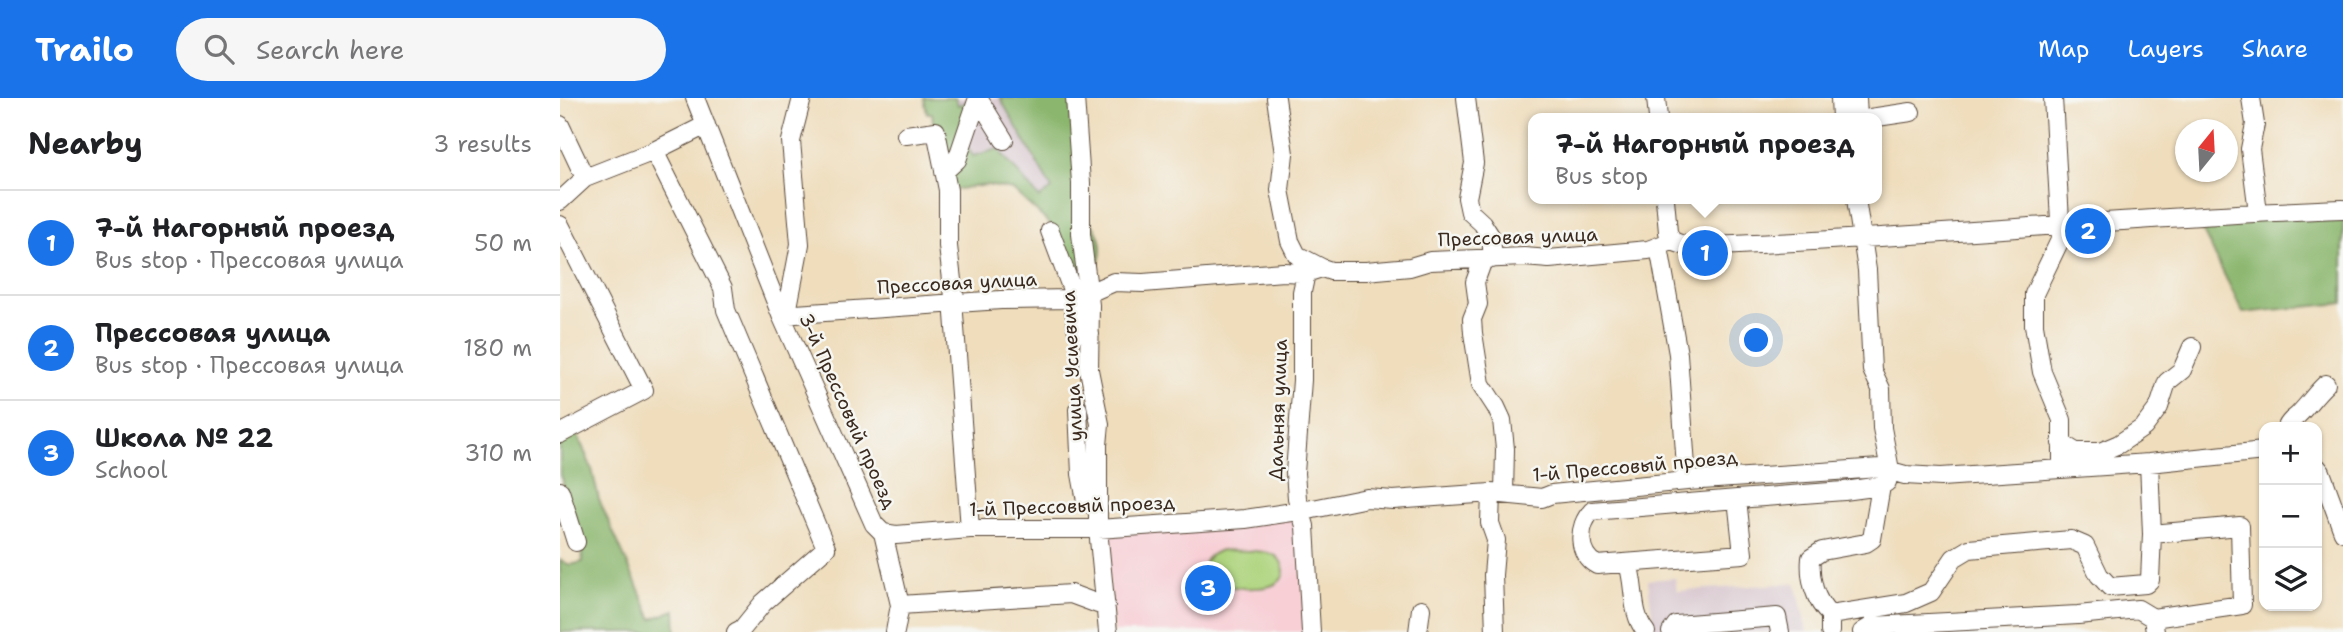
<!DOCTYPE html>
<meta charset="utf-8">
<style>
:root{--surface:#fff;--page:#f6f6f6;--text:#202124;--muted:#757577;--line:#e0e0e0;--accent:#1a73e8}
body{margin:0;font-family:"Shantell Sans",sans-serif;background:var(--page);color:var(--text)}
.controls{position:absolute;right:21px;bottom:21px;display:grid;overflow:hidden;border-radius:14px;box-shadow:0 2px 5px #0004}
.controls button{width:63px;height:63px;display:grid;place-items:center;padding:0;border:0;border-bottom:2px solid var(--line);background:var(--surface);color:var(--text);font:35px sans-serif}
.compass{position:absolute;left:1615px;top:21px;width:63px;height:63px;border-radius:50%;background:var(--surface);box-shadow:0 2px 5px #0004;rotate:18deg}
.you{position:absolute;left:1197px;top:243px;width:24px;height:24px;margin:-18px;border:5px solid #fff;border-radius:50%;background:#1a73e8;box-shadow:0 0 0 10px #1a73e833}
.badge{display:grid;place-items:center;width:46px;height:46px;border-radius:50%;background:var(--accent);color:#fff;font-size:23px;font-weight:700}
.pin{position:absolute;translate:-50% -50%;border:4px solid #fff;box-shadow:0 2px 7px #0006}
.popup{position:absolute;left:968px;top:15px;width:354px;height:91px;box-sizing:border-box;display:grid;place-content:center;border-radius:14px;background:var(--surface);filter:drop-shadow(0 2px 5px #0005);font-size:23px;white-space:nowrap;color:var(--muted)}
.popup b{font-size:26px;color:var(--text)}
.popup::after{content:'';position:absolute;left:50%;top:100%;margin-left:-14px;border:14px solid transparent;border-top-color:var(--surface)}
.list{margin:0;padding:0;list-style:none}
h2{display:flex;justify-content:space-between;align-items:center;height:91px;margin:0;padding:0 28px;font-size:30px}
h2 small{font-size:23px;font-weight:400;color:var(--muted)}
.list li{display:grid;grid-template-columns:46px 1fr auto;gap:21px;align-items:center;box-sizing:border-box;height:105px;padding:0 28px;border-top:2px solid var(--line)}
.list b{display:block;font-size:26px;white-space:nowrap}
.list p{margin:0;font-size:23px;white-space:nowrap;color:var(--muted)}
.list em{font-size:23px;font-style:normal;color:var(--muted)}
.icon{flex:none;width:38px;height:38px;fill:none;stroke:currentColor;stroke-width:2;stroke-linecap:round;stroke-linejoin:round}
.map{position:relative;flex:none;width:1783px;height:534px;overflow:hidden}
header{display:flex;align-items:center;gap:42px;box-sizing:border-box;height:98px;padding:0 35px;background:var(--accent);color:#fff}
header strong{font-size:33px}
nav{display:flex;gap:38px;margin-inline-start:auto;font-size:24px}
.search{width:490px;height:63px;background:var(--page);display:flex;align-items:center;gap:18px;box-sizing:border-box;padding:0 24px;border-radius:38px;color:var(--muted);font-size:26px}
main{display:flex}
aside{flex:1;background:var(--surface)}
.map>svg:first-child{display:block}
</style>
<header>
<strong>Trailo</strong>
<div class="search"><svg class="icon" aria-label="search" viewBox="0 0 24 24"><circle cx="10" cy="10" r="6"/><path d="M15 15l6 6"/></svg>Search here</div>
<nav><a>Map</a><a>Layers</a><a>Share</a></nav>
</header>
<main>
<aside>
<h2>Nearby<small>3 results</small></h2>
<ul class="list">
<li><span class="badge">1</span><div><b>7-й Нагорный проезд</b><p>Bus stop · Прессовая улица</p></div><em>50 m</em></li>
<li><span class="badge">2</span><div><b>Прессовая улица</b><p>Bus stop · Прессовая улица</p></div><em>180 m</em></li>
<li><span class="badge">3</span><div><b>Школа № 22</b><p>School</p></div><em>310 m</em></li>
</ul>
</aside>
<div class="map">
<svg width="1783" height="534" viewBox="0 0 1783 534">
<rect width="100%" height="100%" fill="#f6f6f2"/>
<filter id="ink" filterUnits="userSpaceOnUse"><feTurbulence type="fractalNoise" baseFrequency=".0143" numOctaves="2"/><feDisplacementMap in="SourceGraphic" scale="14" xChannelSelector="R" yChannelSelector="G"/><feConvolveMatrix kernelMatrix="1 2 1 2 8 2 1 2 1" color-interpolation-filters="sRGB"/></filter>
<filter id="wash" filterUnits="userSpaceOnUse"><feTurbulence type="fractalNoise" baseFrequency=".00686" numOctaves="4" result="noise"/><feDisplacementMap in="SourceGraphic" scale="28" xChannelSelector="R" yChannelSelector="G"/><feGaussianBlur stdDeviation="1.57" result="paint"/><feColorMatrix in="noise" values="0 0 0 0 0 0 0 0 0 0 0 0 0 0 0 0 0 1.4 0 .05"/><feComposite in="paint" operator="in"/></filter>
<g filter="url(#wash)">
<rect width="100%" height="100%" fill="#efddbc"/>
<path fill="#f7cfd5" d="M 730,420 L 738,424 L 747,534 L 554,534 L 545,445 L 551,436 Z"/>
<path fill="#d2bdc8" d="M 395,0 L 440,0 L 492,92 L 478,100 L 438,51 L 413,59 L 401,39 L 408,3 L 398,7 Z
M 1115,480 L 1117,493 L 1236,485 L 1247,534 L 1094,534 L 1088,482 Z"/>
<path fill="#aed47e" stroke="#747f4e" stroke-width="2" d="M 661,452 C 675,453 704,451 716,458 C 720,461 723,467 724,472 C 725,499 667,489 651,485 L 643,472 C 645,459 649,457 661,452 Z"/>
<path fill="#8ab66d" stroke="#627046" stroke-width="2" d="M 364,0 L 395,0 L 398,7 L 409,3 L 401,39 L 413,58 L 438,51 L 479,100 L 492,91 L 440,0 L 511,0 L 526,119 C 551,145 541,166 524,193 L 515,194 L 491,127 L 453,92 L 427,87 L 392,92 L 375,39 L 372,15 L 367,15 Z
M 1783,117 L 1783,205 L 1683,215 L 1638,123 Z
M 0,325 L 18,338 L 32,371 L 39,402 L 92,521 L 115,512 L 116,534 L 0,534 L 0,462 L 10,467 L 23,464 L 20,433 L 0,377 Z"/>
</g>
<g filter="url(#ink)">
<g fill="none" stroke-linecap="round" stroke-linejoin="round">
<defs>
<path id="minor" d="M 135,0 L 221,217 L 314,426 L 323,435
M 418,0 L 444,42
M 515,0 L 521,85 L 521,136 L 530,207 L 529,272 L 540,326 L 538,347 L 538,431 L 548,534
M 716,0 L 724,56 L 720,92 L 730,143 L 737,157 L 762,170
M 906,0 L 914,65 L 907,100 L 910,114 L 922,125 L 931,139 L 933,161
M 1096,0 L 1098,20
M 1280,0 L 1281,20
M 1297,0 L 1298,20
M 1493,0 L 1501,140 L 1474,196 L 1474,227 L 1482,274 L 1502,322 L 1502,371
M 1691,0 L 1695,26 L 1690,51 L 1698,114
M 1310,20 L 1351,14
M 0,27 L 25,80
M 346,37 L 376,33 L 388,92 L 388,148 L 394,199 L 394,216 L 410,431
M 94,53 L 163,190 L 166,212 L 266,450 L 203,505 L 182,531 L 176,534
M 384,74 L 397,62 L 418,0
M 1105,101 L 1108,134 L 1112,143
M 0,103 L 25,80 L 94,53 L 146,27
M 0,127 L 84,292 L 0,336
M 490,133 L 511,189 L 517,234 L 530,236
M 1099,149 L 1118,256 L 1127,383
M 923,162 L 915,184 L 918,206 L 912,221 L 913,235 L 921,286 L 936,309 L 942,322 L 945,351 L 944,395
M 746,175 L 742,194 L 742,282 L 735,375 L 737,400 L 745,428 L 751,534
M 221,217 L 441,202 L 512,201 L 529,195 L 554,184 L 583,185 L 723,174 L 746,175 L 762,170 L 771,173 L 806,173 L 850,169 L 870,163 L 964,159 L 989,161 L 1088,152 L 1112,143 L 1129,149 C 1348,141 1565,119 1783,111
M 221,217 L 229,204 L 240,146 L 231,43 L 242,0
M 518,311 L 521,376 L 526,403 L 538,411
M 1727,329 C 1730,322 1733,322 1738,317 C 1749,306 1755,296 1766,286
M 1501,345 L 1516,354 L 1540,354 L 1559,346 L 1584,329 L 1599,309 L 1607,284 L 1622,272 L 1632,249
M 1757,369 L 1761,374 L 1783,434
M 0,393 L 16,444
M 931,395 L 930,425 L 936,442 L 933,477 L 935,534
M 1177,401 L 1183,456 L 1037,467 C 1017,457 1017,428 1032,413 Z
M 1177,401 L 1284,393 L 1321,388
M 323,435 L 336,437 L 410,431 L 538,431 L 685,421 L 753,411 L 807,400 L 833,402 L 931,395 L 982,400 L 992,396 L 1127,383 L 1320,370 L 1345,377 L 1381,379 L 1589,365 L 1704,353
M 323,435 L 340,507
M 1592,436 L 1680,428 L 1682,507 L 1593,520 L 1595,534
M 1068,466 C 1076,489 1070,515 1086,534
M 1270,517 L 1346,505 L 1371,494 L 1394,460 L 1409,451 L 1511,442 L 1525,448 L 1539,477 L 1550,489 L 1586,486 L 1590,482 L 1592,436 L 1589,365
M 335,534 L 340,507 L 511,496 L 538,506 L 546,507
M 858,534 L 861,511
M 1111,534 L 1116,527 L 1217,519 L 1220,534
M 1270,534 L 1270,517 C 1255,503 1249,481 1251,460 L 1262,453 L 1306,445 L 1312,441 L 1321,388 L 1327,384 L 1330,372 L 1322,330 L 1321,291 L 1312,272 L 1307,172 L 1296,101
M 1302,534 L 1312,528 L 1518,517 L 1578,511 L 1593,520"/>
</defs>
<use href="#minor" stroke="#564536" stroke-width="20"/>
<use href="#minor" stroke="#fff" stroke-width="18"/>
</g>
</g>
<g text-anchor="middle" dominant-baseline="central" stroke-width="5" stroke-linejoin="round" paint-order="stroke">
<g font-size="19" fill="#3b2a1e" stroke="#f6f6f2">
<text transform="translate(958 139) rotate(-2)">Прессовая улица</text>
<text transform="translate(397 185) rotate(-3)">Прессовая улица</text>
<text transform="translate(512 268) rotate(-93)">улица Усиевича</text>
<text transform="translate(718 312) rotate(-88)">Дальняя улица</text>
<text transform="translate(288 313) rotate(66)">3-й Прессовый проезд</text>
<text transform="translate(1075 368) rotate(-5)">1-й Прессовый проезд</text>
<text transform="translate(512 408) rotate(-2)">1-й Прессовый проезд</text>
</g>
</g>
</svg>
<div class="controls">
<button>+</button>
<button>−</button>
<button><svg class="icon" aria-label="layers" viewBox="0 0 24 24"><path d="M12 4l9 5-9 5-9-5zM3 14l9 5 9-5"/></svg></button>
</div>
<svg class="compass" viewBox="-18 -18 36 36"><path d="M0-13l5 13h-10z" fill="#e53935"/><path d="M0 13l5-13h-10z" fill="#757577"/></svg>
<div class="you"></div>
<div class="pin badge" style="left:1145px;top:155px">1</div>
<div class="popup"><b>7-й Нагорный проезд</b>Bus stop</div>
<div class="pin badge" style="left:1528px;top:133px">2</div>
<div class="pin badge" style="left:648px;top:490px">3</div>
</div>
</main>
